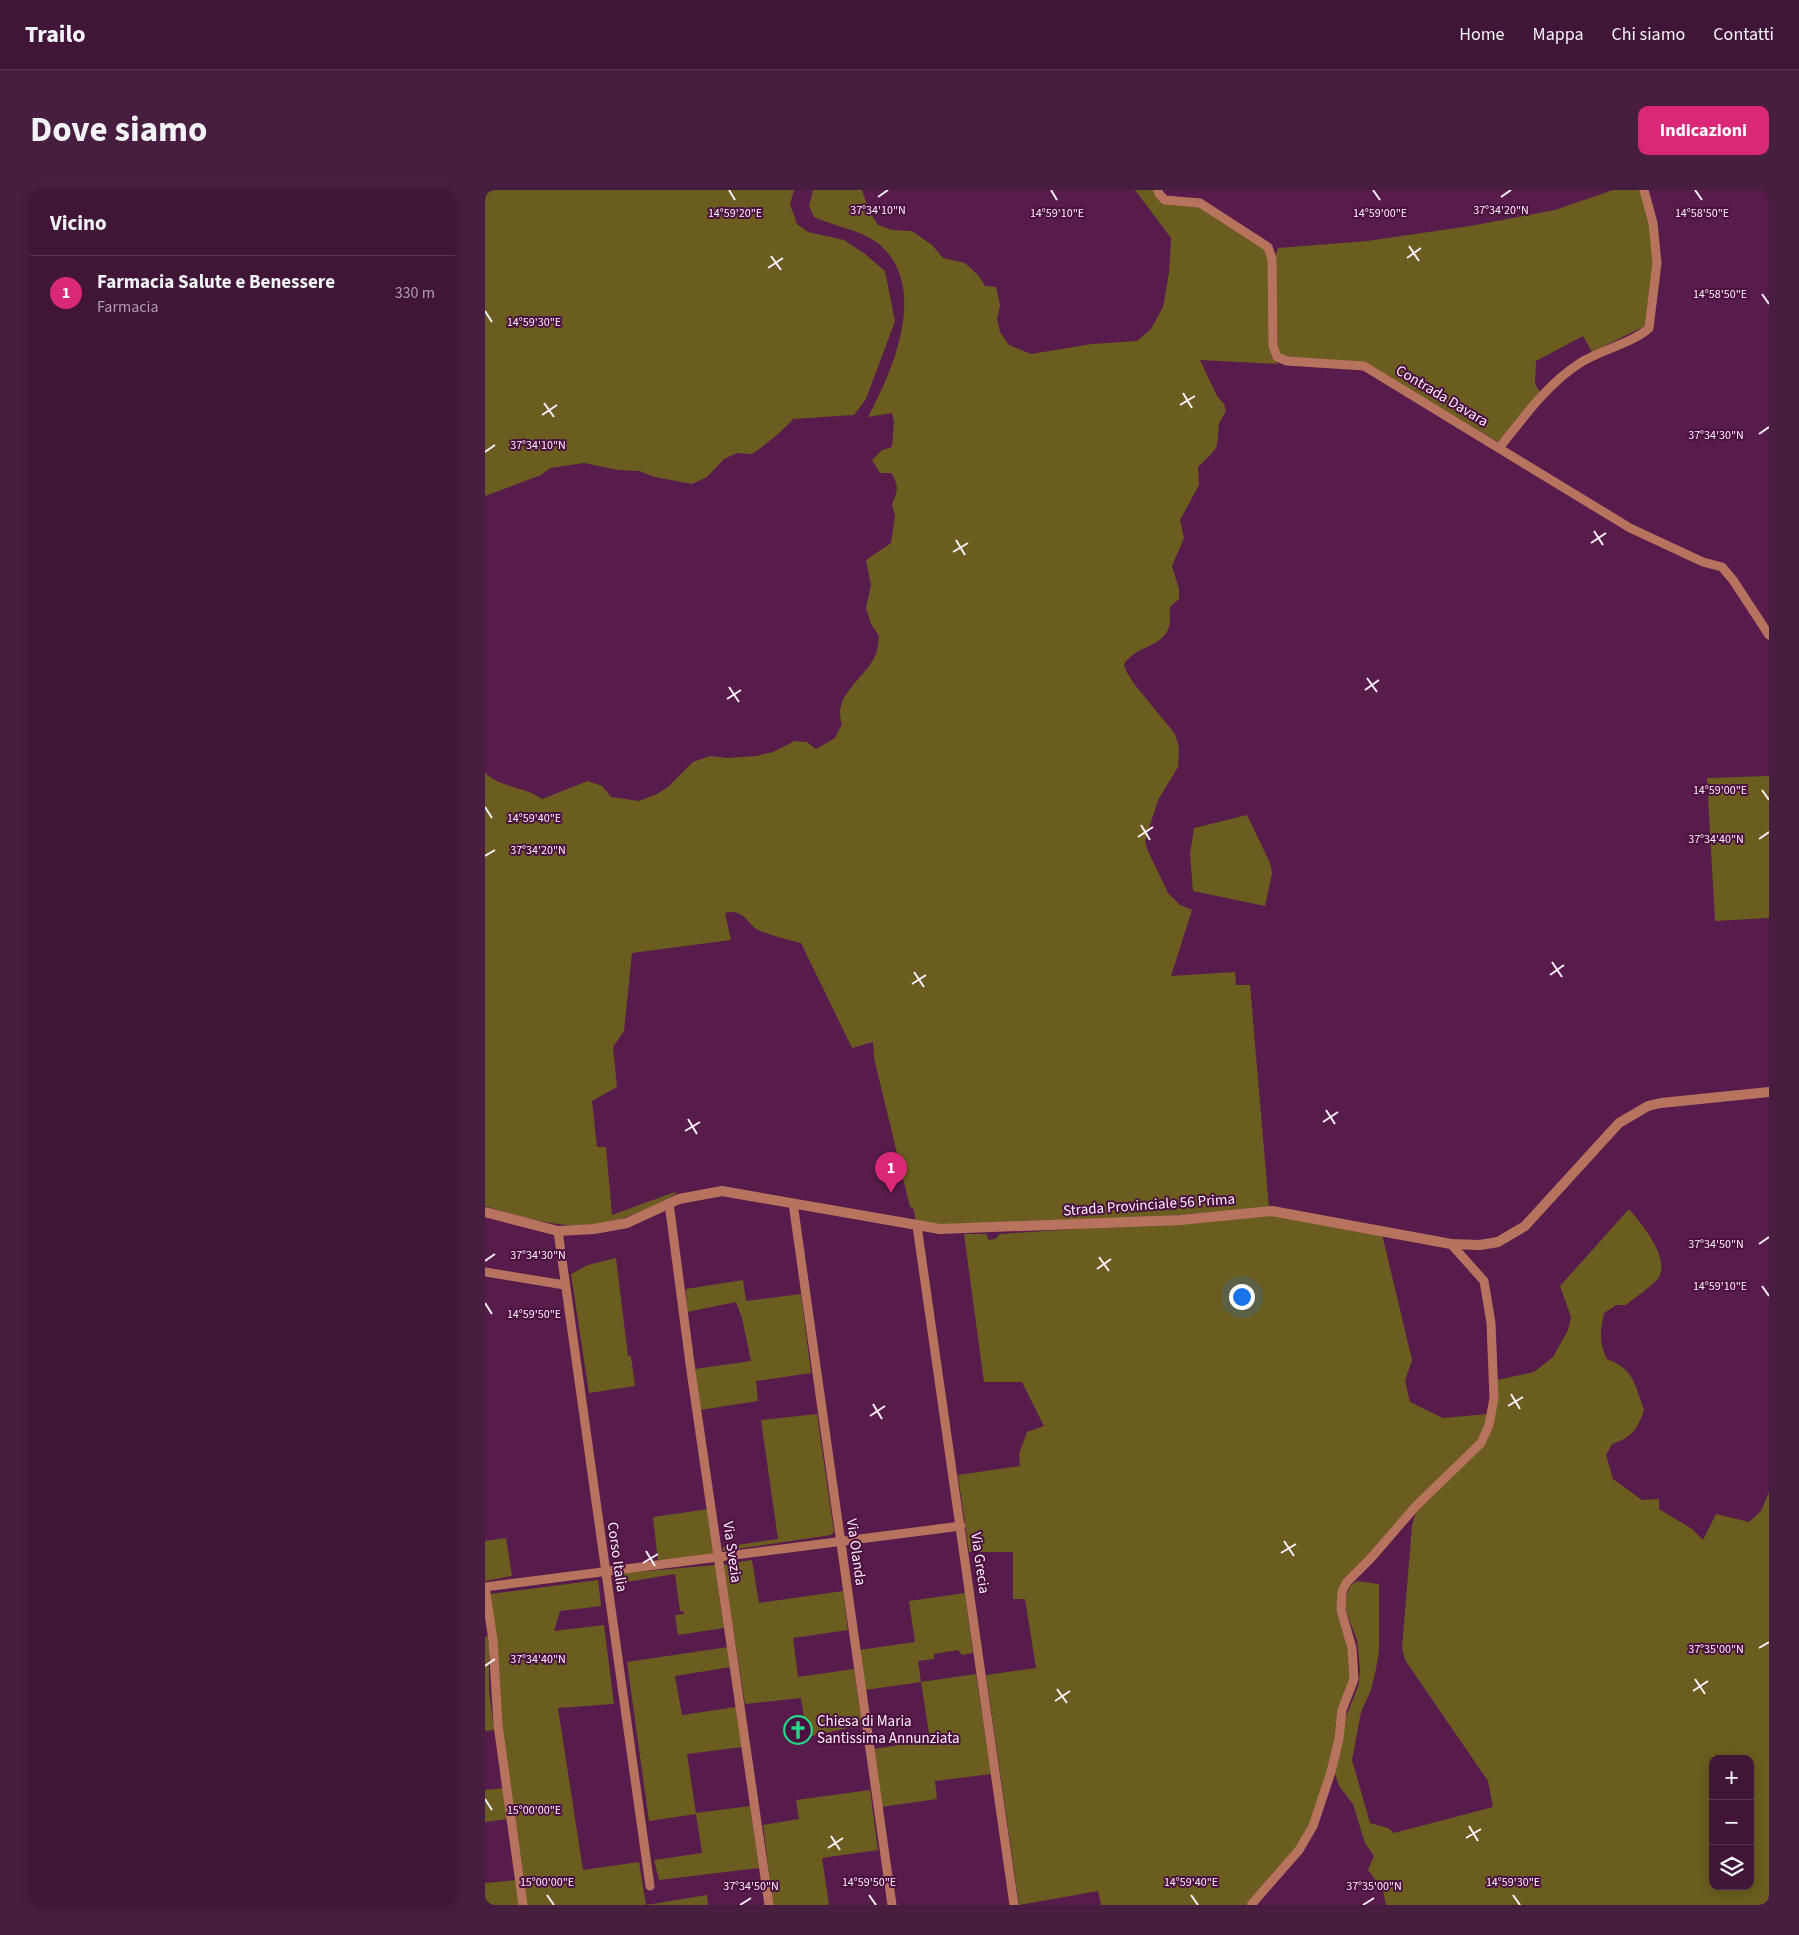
<!DOCTYPE html>
<html lang="it">
<meta charset="utf-8">
<style>
:root{--surface:#411538;--page:#481e40;--text:#f1f3f6;--muted:#ae9fae;--line:#5a3453;--accent:#db2777}
body{margin:0;font-family:"Source Sans 3",sans-serif;background:var(--page);color:var(--text)}
.controls{position:absolute;right:15px;bottom:15px;display:grid;overflow:hidden;border-radius:10px;box-shadow:0 2px 12px #0003}
.controls button{width:45px;height:45px;display:grid;place-items:center;padding:0;border:0;border-bottom:1px solid var(--line);background:var(--surface);color:var(--text);font:25px sans-serif}
.you{position:absolute;left:756px;top:1106px;width:18px;height:18px;margin:-12px;border:4px solid #fff;border-radius:50%;background:#1a73e8;box-shadow:0 0 0 8px #1a73e833}
.badge{display:grid;place-items:center;width:32px;height:32px;border-radius:50%;background:var(--accent);color:#fff;font-size:16px;font-weight:700}
.pin{position:absolute;translate:-50% -41px;filter:drop-shadow(0 1px 2px #0008)}
.pin::after{content:'';position:absolute;top:26px;width:18px;height:15px;background:inherit;clip-path:polygon(0 0,100% 0,50% 100%)}
.list{margin:0;padding:0;list-style:none}
h2{display:flex;justify-content:space-between;align-items:center;height:65px;margin:0;padding:0 20px;font-size:21px}
h2 small{font-size:16px;font-weight:400;color:var(--muted)}
.list li{display:grid;grid-template-columns:32px 1fr auto;gap:15px;align-items:center;box-sizing:border-box;height:75px;padding:0 20px;border-top:1px solid var(--line)}
.list b{display:block;font-size:19px;white-space:nowrap}
.list p{margin:0;font-size:16px;white-space:nowrap;color:var(--muted)}
.list em{font-size:16px;font-style:normal;color:var(--muted)}
.icon{flex:none;width:28px;height:28px;fill:none;stroke:currentColor;stroke-width:2;stroke-linecap:round;stroke-linejoin:round}
.map{position:relative;flex:none;width:1284px;height:1715px;overflow:hidden;border-radius:10px}
header{display:flex;align-items:center;gap:30px;box-sizing:border-box;height:70px;padding:0 25px;background:var(--surface);border-bottom:1px solid var(--line)}
header strong{font-size:24px}
nav{display:flex;gap:28px;margin-inline-start:auto;font-size:18px}
.intro{display:flex;align-items:center;justify-content:space-between;box-sizing:border-box;height:120px;padding:0 30px}
h1{margin:0;font-size:35px}
.button{padding:12px 22px;border-radius:10px;background:var(--accent);color:#fff;font-size:18px;font-weight:700}
main{display:flex;gap:30px;padding:0 30px}
aside{flex:1;background:var(--surface);border-radius:10px;box-shadow:0 2px 12px #0003}
.map>svg:first-child{display:block}
</style>
<header>
<strong>Trailo</strong>
<nav><a>Home</a><a>Mappa</a><a>Chi siamo</a><a>Contatti</a></nav>
</header>
<div class="intro"><h1>Dove siamo</h1><a class="button">Indicazioni</a></div>
<main>
<aside>
<h2>Vicino<small></small></h2>
<ul class="list">
<li><span class="badge">1</span><div><b>Farmacia Salute e Benessere</b><p>Farmacia</p></div><em>330 m</em></li>
</ul>
</aside>
<div class="map">
<svg width="1284" height="1715" viewBox="0 0 1284 1715">
<rect width="100%" height="100%" fill="#571c4b"/>
<path fill="#6b5d20" fill-rule="evenodd" d="M 0,0 L 309,0 L 305,14 L 312,34 L 323,42 L 359,50 L 380,64 L 400,81 L 410,131 L 381,209 L 369,225 L 308,229 C 299,240 279,256 267,264 L 252,263 L 239,269 L 222,287 L 207,294 L 170,287 L 154,281 L 133,280 L 99,273 L 65,278 L 56,285 L 0,306 Z
M 328,0 L 377,0 L 384,21 L 393,35 L 407,40 L 427,41 L 447,55 L 458,68 L 480,73 L 494,86 L 500,96 L 511,97 L 515,115 L 512,129 L 515,142 L 524,155 L 546,164 L 607,154 L 652,151 L 666,139 L 678,117 L 684,83 L 686,48 L 650,0 L 670,0 L 670,4 L 714,15 L 780,57 L 785,70 L 786,166 L 793,174 L 715,170 L 732,206 L 739,214 L 741,221 L 734,233 L 732,256 L 728,262 L 713,277 L 714,295 L 695,330 L 699,348 L 687,376 L 694,399 L 694,409 L 685,417 C 684,423 686,431 684,437 C 677,458 653,454 639,474 L 641,481 L 650,495 L 690,544 L 694,558 L 693,577 L 673,610 L 660,651 L 662,659 L 683,703 L 695,715 L 707,720 L 686,786 L 750,782 L 751,795 L 765,795 L 784,1018 L 665,1027 L 463,1035 L 431,1031 L 428,1018 L 425,1017 L 389,868 L 388,852 L 367,858 L 316,753 C 302,749 287,746 273,740 C 263,735 259,718 240,723 L 246,750 L 147,763 L 139,841 L 128,857 L 132,897 L 107,911 L 112,957 L 121,957 L 127,1025 L 190,1002 L 191,1004 C 113,1047 82,1041 0,1016 L 0,582 C 13,598 40,596 57,609 L 103,591 L 117,596 L 126,607 L 154,611 L 172,604 L 183,597 L 208,572 L 225,566 L 242,568 L 271,566 L 288,562 L 310,551 L 322,552 L 331,559 L 350,548 L 357,534 C 347,506 378,490 389,468 C 393,462 393,453 394,446 L 386,434 L 381,418 L 386,395 L 381,370 L 406,353 L 410,326 L 407,314 C 413,301 414,295 406,283 L 395,283 L 387,270 L 397,260 L 407,257 L 409,232 L 407,223 L 383,227 C 409,179 446,92 390,51 C 372,39 348,36 329,27 L 324,16 Z
M 1128,0 L 1157,0 L 1163,21 L 1169,69 L 1162,135 L 1107,162 L 1098,146 L 1051,171 L 1050,194 L 1055,202 L 1013,252 L 890,179 L 802,169 L 793,162 L 789,70 L 793,58 L 882,51 L 985,36 L 1070,20 Z
M 1284,586 L 1284,728 L 1230,731 L 1222,588 Z
M 762,625 L 785,673 L 787,683 L 780,716 L 708,701 L 705,664 L 709,638 Z
M 1144,1019 C 1156,1033 1185,1067 1174,1087 C 1171,1093 1147,1110 1141,1115 L 1131,1115 L 1119,1123 C 1115,1141 1114,1153 1122,1169 C 1149,1179 1150,1195 1159,1220 C 1153,1239 1146,1248 1127,1254 L 1121,1265 L 1128,1289 L 1157,1310 L 1174,1309 L 1174,1319 L 1207,1339 L 1218,1350 L 1231,1324 L 1264,1332 L 1276,1321 L 1284,1302 L 1284,1715 L 901,1715 L 898,1700 L 883,1680 L 889,1666 L 880,1653 L 868,1614 L 854,1596 L 850,1583 L 860,1529 L 874,1494 L 875,1479 L 872,1450 L 859,1416 L 860,1408 L 866,1395 L 872,1391 L 894,1394 L 894,1461 L 891,1479 L 886,1500 L 876,1522 L 867,1570 L 885,1633 L 903,1638 L 909,1643 L 1008,1617 L 1003,1591 L 920,1470 L 917,1458 L 927,1336 L 930,1325 L 937,1315 L 1001,1252 L 1010,1226 L 1012,1190 L 1049,1182 L 1068,1167 L 1083,1140 L 1086,1127 L 1075,1096 ZM 1228,1569 L 1265,1569 L 1265,1696 L 1228,1696 Z
M 787,1025 L 897,1044 L 927,1170 L 920,1191 L 925,1212 L 958,1228 L 1003,1224 L 994,1249 L 853,1399 L 852,1423 L 864,1459 L 865,1488 L 842,1585 L 825,1632 L 811,1658 L 760,1715 L 616,1715 L 613,1701 L 534,1715 L 501,1485 L 551,1478 L 540,1409 L 528,1409 L 528,1362 L 484,1362 L 473,1285 L 535,1276 L 534,1264 L 542,1242 L 559,1236 L 537,1192 L 499,1192 L 479,1044 L 501,1044 L 504,1050 L 510,1049 L 515,1044 Z
M 131,1068 L 143,1166 L 146,1166 L 150,1196 L 104,1203 L 86,1084 L 103,1075 Z
M 258,1090 L 261,1111 L 316,1104 L 326,1183 L 271,1191 L 273,1211 L 215,1220 L 210,1179 L 266,1171 L 257,1128 L 251,1112 L 202,1122 L 201,1099 Z
M 332,1224 L 349,1342 L 346,1345 L 238,1361 L 238,1357 L 293,1349 L 276,1230 Z
M 224,1319 L 231,1359 L 228,1364 L 173,1371 L 168,1327 Z
M 21,1348 L 27,1386 L 0,1391 L 0,1351 Z
M 267,1370 L 274,1413 L 358,1401 L 363,1440 L 308,1448 L 313,1487 L 369,1479 L 377,1535 L 322,1547 L 316,1508 L 260,1514 L 238,1375 Z
M 230,1375 L 239,1438 L 193,1445 L 190,1425 L 199,1424 L 198,1421 L 195,1421 L 190,1384 L 129,1394 L 130,1384 Z
M 113,1390 L 116,1416 L 75,1421 L 69,1441 L 119,1435 L 129,1514 L 73,1518 L 98,1680 L 154,1672 L 161,1715 L 222,1705 L 223,1715 L 41,1715 L 39,1690 L 17,1541 L 5,1404 Z
M 480,1403 L 488,1463 L 477,1465 L 473,1460 L 449,1464 L 449,1469 L 433,1471 L 436,1492 L 491,1484 L 506,1584 L 450,1591 L 452,1609 L 396,1617 L 389,1559 L 445,1550 L 436,1492 L 380,1500 L 374,1460 L 430,1452 L 424,1411 Z
M 4,1446 L 4,1501 L 9,1540 L 0,1541 L 0,1447 Z
M 243,1457 L 246,1477 L 190,1486 L 197,1525 L 251,1517 L 257,1557 L 202,1564 L 211,1623 L 265,1616 L 274,1678 L 174,1690 L 169,1670 L 217,1663 L 211,1624 L 164,1631 L 142,1472 Z
M 19,1598 L 22,1629 L 0,1632 L 0,1600 Z
M 385,1600 L 393,1660 L 337,1668 L 344,1715 L 288,1715 L 278,1635 L 314,1629 L 311,1610 Z
M 32,1690 L 35,1715 L 0,1715 L 0,1693 Z"/>
<g fill="none" stroke-linecap="round" stroke-linejoin="round">
<path stroke="#b8735f" stroke-width="9" d="M 673,0 L 674,4 L 680,10 L 715,13 L 783,57 L 787,69 L 788,156 L 792,167 L 802,171 L 879,176 L 1145,338 L 1218,372 L 1237,377 L 1248,390 L 1284,445
M 1015,257 C 1039,227 1062,194 1095,173 C 1113,161 1150,152 1164,138 L 1172,73 L 1168,33 L 1159,0
M 184,1013 L 206,1181 L 284,1715
M 308,1013 L 407,1715
M 432,1036 L 529,1715
M 73,1041 L 165,1696
M 0,1082 L 80,1095
M 0,1397 L 476,1336
M 0,1397 L 8,1450 L 13,1535 L 38,1715
M 766,1715 L 814,1660 L 828,1636 L 846,1582 L 854,1549 L 857,1520 L 869,1489 L 867,1458 L 856,1420 L 857,1401 L 862,1392 L 886,1368 L 931,1316 L 996,1253 L 1004,1235 L 1009,1208 L 1006,1133 L 999,1091 L 966,1054"/>
<path stroke="#b8735f" stroke-width="10" d="M 0,1022 L 73,1041 L 109,1039 L 142,1033 L 194,1009 L 237,1001 L 455,1039 L 695,1030 L 787,1021 L 966,1054 L 995,1055 L 1013,1052 L 1040,1036 L 1134,933 L 1163,916 L 1176,913 L 1284,902"/>
</g>
<path fill="none" stroke="#feeff9" stroke-width="2" d="M 244,0 L 250,10M 566,0 L 572,10M 888,0 L 895,10M 1210,0 L 1217,10M 393,7 L 403,0M 1016,7 L 1026,0M 924,56 L 934,71M 286,66 L 296,80M 922,68 L 936,58M 283,78 L 298,68M 1277,104 L 1284,114M 0,121 L 7,132M 698,203 L 707,218M 59,213 L 69,227M 695,215 L 710,206M 57,225 L 72,215M 1274,244 L 1284,237M 0,262 L 10,255M 1109,341 L 1118,355M 471,350 L 480,365M 1106,353 L 1121,343M 468,362 L 483,353M 882,488 L 892,502M 244,497 L 254,512M 880,500 L 894,490M 242,509 L 256,500M 1277,600 L 1284,610M 0,617 L 7,628M 656,635 L 665,650M 653,647 L 668,637M 1274,649 L 1284,642M 0,666 L 10,660M 1067,772 L 1077,787M 429,782 L 439,797M 1065,785 L 1079,775M 427,794 L 441,785M 841,920 L 850,934M 203,929 L 212,944M 838,932 L 853,922M 200,941 L 215,932M 1274,1054 L 1284,1047M 614,1067 L 624,1081M 0,1071 L 10,1064M 612,1079 L 626,1069M 1277,1096 L 1284,1106M 0,1113 L 7,1124M 1026,1204 L 1035,1219M 388,1214 L 397,1229M 1023,1216 L 1038,1207M 385,1226 L 400,1216M 799,1351 L 809,1366M 161,1361 L 170,1376M 796,1363 L 811,1354M 158,1373 L 173,1364M 1274,1458 L 1284,1452M 0,1476 L 10,1469M 1210,1489 L 1220,1504M 572,1499 L 582,1513M 1208,1501 L 1223,1491M 570,1511 L 585,1501M 0,1609 L 7,1620M 984,1636 L 993,1651M 346,1646 L 355,1660M 981,1648 L 996,1639M 343,1658 L 358,1648M 62,1705 L 69,1715M 384,1705 L 391,1715M 706,1705 L 713,1715M 1028,1705 L 1035,1715M 255,1715 L 266,1708M 878,1715 L 889,1708"/>
<defs>
<symbol id="church-ring" viewBox="-11 -11 22 22"><circle r="9.5" fill="#4b1040" stroke="#24d886" stroke-width="1.5"/><path d="M-1.2-6h2.4v3.5h3.3v2.4h-3.3V6h-2.4V-.1h-3.3v-2.4h3.3Z" fill="#24d886"/></symbol>
</defs>
<g fill-rule="evenodd">
<use href="#church-ring" x="297" y="1524" width="32" height="32"/>
</g>
<g text-anchor="middle" dominant-baseline="central" stroke-width="4" stroke-linejoin="round" paint-order="stroke">
<g font-size="15" fill="#feeff9" stroke="#4b1040">
<text transform="translate(957 206) rotate(31)">Contrada Davara</text>
<text transform="translate(664 1015) rotate(-4)">Strada Provinciale 56 Prima</text>
<text transform="translate(247 1362) rotate(82)">Via Svezia</text>
<text transform="translate(371 1362) rotate(82)">Via Olanda</text>
<text transform="translate(132 1367) rotate(82)">Corso Italia</text>
<text transform="translate(495 1373) rotate(82)">Via Grecia</text>
</g>
<g font-size="15" fill="#feeff9" stroke="#4b1040" text-anchor="start">
<text x="332" y="1531">Chiesa di Maria<tspan x="332" dy="17">Santissima Annunziata</tspan></text>
</g>
</g>
<g font-size="12" text-anchor="middle" fill="#feeff9" stroke="#4b1040" stroke-width="4" stroke-linejoin="round" paint-order="stroke">
<text x="393" y="24">37°34'10"N</text>
<text x="1016" y="24">37°34'20"N</text>
<text x="250" y="27">14°59'20"E</text>
<text x="572" y="27">14°59'10"E</text>
<text x="895" y="27">14°59'00"E</text>
<text x="1217" y="27">14°58'50"E</text>
<text x="1235" y="108">14°58'50"E</text>
<text x="49" y="136">14°59'30"E</text>
<text x="1231" y="249">37°34'30"N</text>
<text x="53" y="259">37°34'10"N</text>
<text x="1235" y="604">14°59'00"E</text>
<text x="49" y="632">14°59'40"E</text>
<text x="1231" y="653">37°34'40"N</text>
<text x="53" y="664">37°34'20"N</text>
<text x="1231" y="1058">37°34'50"N</text>
<text x="53" y="1069">37°34'30"N</text>
<text x="1235" y="1100">14°59'10"E</text>
<text x="49" y="1128">14°59'50"E</text>
<text x="1231" y="1463">37°35'00"N</text>
<text x="53" y="1473">37°34'40"N</text>
<text x="49" y="1624">15°00'00"E</text>
<text x="62" y="1696">15°00'00"E</text>
<text x="384" y="1696">14°59'50"E</text>
<text x="706" y="1696">14°59'40"E</text>
<text x="1028" y="1696">14°59'30"E</text>
<text x="266" y="1700">37°34'50"N</text>
<text x="889" y="1700">37°35'00"N</text>
</g>
</svg>
<div class="controls">
<button>+</button>
<button>−</button>
<button><svg class="icon" aria-label="layers" viewBox="0 0 24 24"><path d="M12 4l9 5-9 5-9-5zM3 14l9 5 9-5"/></svg></button>
</div>
<div class="you"></div>
<div class="pin badge" style="left:406px;top:1003px">1</div>
</div>
</main>
